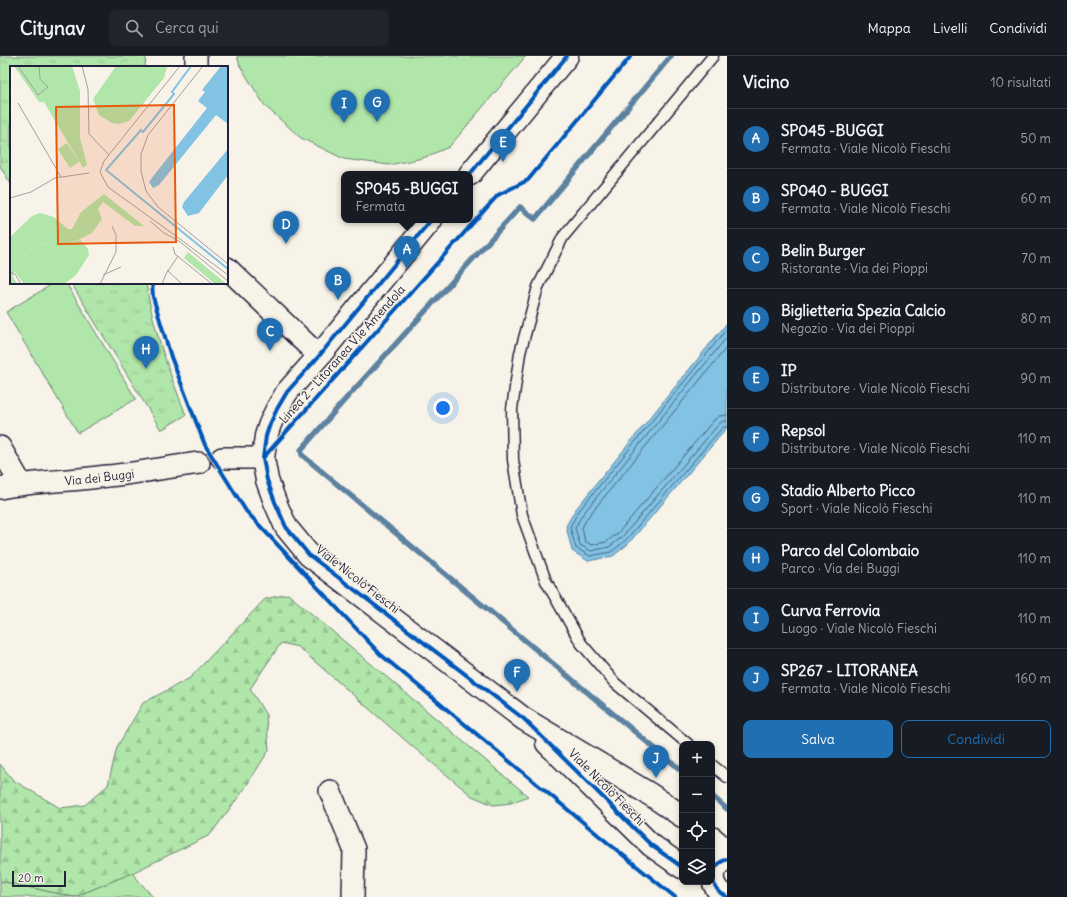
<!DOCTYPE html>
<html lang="it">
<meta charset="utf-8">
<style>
:root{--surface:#171b24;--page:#20242c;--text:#f1f3f6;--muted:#9ea1a6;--line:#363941;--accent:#1f6fb2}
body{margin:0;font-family:Delius,sans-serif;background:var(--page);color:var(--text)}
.controls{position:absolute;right:12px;bottom:12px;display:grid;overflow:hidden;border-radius:8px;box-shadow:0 2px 6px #0003}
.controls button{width:36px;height:36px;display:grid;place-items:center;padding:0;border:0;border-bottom:1px solid var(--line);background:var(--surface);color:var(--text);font:20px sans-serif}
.scale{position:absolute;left:12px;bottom:10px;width:54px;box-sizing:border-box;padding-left:4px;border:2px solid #22223b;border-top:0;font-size:11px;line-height:14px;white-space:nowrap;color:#22223b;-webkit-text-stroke:3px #f7f3e8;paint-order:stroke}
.you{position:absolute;left:443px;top:352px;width:14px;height:14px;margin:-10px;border:3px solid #fff;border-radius:50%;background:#1a73e8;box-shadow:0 0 0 6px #1a73e833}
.badge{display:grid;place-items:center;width:26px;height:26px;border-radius:50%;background:var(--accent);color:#fff;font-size:13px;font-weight:700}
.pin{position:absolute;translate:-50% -33px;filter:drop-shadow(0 1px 2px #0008)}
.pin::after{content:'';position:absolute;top:21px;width:14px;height:12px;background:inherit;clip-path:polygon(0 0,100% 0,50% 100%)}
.popup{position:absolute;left:341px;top:115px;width:132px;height:52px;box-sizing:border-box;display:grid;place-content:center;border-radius:8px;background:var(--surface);filter:drop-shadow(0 1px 3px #0005);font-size:13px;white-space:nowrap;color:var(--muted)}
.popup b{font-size:15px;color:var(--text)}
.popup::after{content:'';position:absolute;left:50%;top:100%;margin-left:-8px;border:8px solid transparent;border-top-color:var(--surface)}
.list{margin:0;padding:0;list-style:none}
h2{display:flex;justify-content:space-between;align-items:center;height:52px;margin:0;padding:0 16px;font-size:17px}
h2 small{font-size:13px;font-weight:400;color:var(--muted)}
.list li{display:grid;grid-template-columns:26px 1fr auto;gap:12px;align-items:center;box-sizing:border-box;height:60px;padding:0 16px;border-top:1px solid var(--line)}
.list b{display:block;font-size:15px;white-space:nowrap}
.list p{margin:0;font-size:13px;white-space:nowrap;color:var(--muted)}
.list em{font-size:13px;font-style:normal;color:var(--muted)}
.actions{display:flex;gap:8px;padding:12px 16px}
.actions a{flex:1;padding:9px 0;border:1px solid var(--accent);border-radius:8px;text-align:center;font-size:14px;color:var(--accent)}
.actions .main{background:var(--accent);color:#fff}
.icon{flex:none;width:22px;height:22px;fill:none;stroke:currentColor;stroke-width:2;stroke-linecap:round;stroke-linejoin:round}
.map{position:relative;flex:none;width:727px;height:841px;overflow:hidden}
header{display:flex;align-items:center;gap:24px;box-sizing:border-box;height:56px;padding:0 20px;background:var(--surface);border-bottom:1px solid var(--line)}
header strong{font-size:19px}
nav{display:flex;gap:22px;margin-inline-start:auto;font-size:14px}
.search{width:280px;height:36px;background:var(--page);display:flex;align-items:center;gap:10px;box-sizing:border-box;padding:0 14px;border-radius:8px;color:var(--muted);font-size:15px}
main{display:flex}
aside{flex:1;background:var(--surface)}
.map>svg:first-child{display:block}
</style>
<header>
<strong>Citynav</strong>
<div class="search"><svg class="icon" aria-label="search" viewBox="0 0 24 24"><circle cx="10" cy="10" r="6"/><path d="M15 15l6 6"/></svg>Cerca qui</div>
<nav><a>Mappa</a><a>Livelli</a><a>Condividi</a></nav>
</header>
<main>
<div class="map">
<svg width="727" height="841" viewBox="0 0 727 841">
<defs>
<pattern id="forest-firs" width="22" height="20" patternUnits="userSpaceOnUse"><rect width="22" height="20" fill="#b0e6a9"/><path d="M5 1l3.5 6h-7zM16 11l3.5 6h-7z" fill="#97c592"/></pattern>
<pattern id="park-tufts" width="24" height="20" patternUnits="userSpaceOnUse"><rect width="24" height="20" fill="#b0e6a9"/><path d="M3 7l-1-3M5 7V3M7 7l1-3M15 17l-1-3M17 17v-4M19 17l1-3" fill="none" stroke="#97c592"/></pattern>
</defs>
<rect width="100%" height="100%" fill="#f7f3e8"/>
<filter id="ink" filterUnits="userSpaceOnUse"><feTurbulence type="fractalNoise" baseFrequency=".025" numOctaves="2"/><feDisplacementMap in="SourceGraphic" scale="8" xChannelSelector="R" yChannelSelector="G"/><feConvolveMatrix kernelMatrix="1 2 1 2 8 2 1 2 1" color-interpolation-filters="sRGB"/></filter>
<g filter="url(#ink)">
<path fill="#b0e6a9" stroke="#698472" d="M 237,0 L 526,0 L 449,91 L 423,102 L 389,109 L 344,103 L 301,82 L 265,50 L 240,10 Z
M 54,227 L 66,227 L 136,343 L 78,377 L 6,256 Z
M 132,817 L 153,841 L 0,841 L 0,825 L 74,841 Z"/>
<path fill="url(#forest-firs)" stroke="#698472" d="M 288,538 L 528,740 L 511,747 L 493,749 L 472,740 L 413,691 L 298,591 L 281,587 L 250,633 L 266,659 L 269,694 L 243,735 L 210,779 L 132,817 L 74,841 L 0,825 L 0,708 L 13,724 L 60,752 L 85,749 L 108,729 L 117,691 L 143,647 L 190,622 L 265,543 Z"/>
<path fill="url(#park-tufts)" stroke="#698472" d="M 0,0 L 146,0 L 145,11 L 11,11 L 11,128 L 0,110 Z
M 71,227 L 146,227 C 153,273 169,316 186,359 L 161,374 Z"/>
<path fill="#82c2e3" stroke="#5c82a0" d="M 727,267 L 727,372 L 628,488 L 613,500 L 588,505 L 572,495 L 566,470 L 575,454 Z"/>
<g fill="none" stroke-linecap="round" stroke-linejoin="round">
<path stroke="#48627e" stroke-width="1" d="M 727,273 L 578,456 L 570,471 L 576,492 L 590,500 L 611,496 L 625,485 L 722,372 L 727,370
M 727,281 L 582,459 L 575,472 L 580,489 L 591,495 L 609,491 L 622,481 L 719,368 L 723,365 L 727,365
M 727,291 L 587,462 L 582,472 L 585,485 L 591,489 L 606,486 L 618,477 L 714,364 L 719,360 L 727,359"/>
<path stroke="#5c82a0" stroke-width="5.5" d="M 671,0 L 535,163 L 520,151 L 342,347 L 301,394 L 302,399 L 682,715
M 712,740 L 727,753"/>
<defs>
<path id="lane" d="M 688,688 L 615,627 L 581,587 L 546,525 L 522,459 L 513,404 L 512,353 L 520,297 L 538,231 L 563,181 L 713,0
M 712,709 L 727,721"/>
<g id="street">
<path d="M 196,11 L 196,0"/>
<path d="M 227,212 L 319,300"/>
<path d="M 0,391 L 21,428"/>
<path d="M 222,402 L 263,402"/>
<path id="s1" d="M 0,432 C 35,425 72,425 107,420 C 138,417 168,411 199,407"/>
<path d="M 330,735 L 354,793 L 353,841"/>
</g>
<path id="secondary" d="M 470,118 L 567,0
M 431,164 L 319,300 L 287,336 L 277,353 L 270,368 L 266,380 L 263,402 L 267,424 L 275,446 L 286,471 L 309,499 L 524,663 L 651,739 L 682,760
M 547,687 L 651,789 L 682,811
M 712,782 L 727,795
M 727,803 C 707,810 709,832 727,841"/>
</defs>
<use href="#lane" stroke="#22223b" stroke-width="13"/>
<use href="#street" stroke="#22223b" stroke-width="24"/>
<use href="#secondary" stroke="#22223b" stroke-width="25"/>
<use href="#lane" stroke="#f7f3e8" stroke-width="10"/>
<use href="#street" stroke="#f7f3e8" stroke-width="21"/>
<use href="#secondary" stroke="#f7f3e8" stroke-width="22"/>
<defs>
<path id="cycleway" d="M 470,118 L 567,0
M 431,164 L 319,300 L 287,336 L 277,353 L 270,368 L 266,380 L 263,402 L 267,424 L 275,446 L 286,471 L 309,499 L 524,663 L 651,789 L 682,811
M 152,227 L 153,241 L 171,301 L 205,389 L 246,455 L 380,598 L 608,787 L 675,841
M 263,402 L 498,139 L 528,124 L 631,0
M 727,803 C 707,810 709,832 727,841"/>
</defs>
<use href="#cycleway" stroke="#f7f3e8" stroke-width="6"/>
<use href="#cycleway" stroke="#0057b8" stroke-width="4"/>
</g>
</g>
<g text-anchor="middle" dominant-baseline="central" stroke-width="3" stroke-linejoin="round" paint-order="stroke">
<g font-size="12" fill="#22223b" stroke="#f7f3e8">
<text transform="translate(342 298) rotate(-48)">Linea 2 - Litoranea V.le Amendola</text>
<text stroke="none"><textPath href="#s1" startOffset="100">Via dei Buggi</textPath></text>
<text transform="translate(358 523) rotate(38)">Viale Nicolò Fieschi</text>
<text transform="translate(607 731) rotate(45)">Viale Nicolò Fieschi</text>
</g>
</g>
<g transform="translate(10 10)">
<rect width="218" height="218" fill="#f7f3e8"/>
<path d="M 106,0 L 157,1 L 154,12 L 119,55 L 109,58 L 102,57 L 89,49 L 83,33 ZM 57,77 L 69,96 L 60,102 L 48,83 ZM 70,174 L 78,183 L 79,189 L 66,209 L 54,218 L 14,218 L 4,205 L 15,189 L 27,179 L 48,175 L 60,178 Z" fill="#b0e6a9"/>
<path d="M 94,128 L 134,160 L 125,160 L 93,136 L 88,143 L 92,153 L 82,167 L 60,178 L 48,175 L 27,179 L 15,189 L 4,205 L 3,211 L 7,218 L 0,218 L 0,171 L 22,150 L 30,147 L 44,151 L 58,163 L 62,163 L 71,146 Z" fill="#b0e6a9"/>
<path d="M 4,0 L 62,0 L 70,25 L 70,72 L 77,99 L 73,102 L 34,36 L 29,36 ZM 178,186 L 214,216 L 216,218 L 205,218 L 174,192 Z" fill="#b0e6a9"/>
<path d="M 211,0 L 218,0 L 218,58 L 206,49 L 149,119 L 143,122 L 139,116 L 141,113 L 197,42 L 188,35 L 195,26 L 192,24 ZM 218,83 L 218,109 L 189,147 L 178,150 L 172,141 L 174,136 Z" fill="#82c2e3"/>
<path fill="none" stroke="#82c2e3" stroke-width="2" d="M 181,0 L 162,26 L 164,28 L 133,66 L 131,64 L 96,104 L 218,203"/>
<path fill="none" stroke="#a29fa3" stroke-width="1" d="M 8,0 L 28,29 L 38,21 L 30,13 L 29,0M 72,0 L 78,23 L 79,68 L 99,89M 170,0 L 94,95 L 90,106 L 98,121 L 170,173M 193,0 L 138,69 L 131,88 L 131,105 L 136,125 L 148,141 L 218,198M 8,37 L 51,111M 0,132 L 21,126 L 45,112 L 79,107M 140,155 L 154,167 L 169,175M 170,173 L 218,209M 169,175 L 218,215M 163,181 L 165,188 L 202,218M 157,204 L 172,218M 0,206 L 5,208 L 11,218M 93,209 L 111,201M 90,218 L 106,186 L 106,169 L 102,160M 152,218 L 156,208 L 168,190"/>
<path fill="#e8590c" fill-opacity="0.15" stroke="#e8590c" stroke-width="2" d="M 164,39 L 166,176 L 48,178 L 46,41 Z"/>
<rect width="218" height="218" fill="none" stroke="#22223b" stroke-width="2"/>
</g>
</svg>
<div class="controls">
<button>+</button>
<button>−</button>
<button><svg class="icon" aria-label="locate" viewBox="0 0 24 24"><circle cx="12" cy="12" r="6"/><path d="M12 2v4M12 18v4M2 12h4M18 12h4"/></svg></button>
<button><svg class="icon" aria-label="layers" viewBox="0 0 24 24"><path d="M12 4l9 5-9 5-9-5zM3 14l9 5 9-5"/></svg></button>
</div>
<div class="scale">20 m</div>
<div class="you"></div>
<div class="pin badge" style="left:407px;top:213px">A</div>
<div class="popup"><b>SP045 -BUGGI</b>Fermata</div>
<div class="pin badge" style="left:338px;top:244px">B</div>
<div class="pin badge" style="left:270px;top:295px">C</div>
<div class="pin badge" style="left:286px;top:188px">D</div>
<div class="pin badge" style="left:503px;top:106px">E</div>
<div class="pin badge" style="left:517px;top:636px">F</div>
<div class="pin badge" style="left:377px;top:66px">G</div>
<div class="pin badge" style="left:146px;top:313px">H</div>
<div class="pin badge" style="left:344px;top:67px">I</div>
<div class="pin badge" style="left:656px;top:722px">J</div>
</div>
<aside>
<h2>Vicino<small>10 risultati</small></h2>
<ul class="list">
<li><span class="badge">A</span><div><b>SP045 -BUGGI</b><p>Fermata · Viale Nicolò Fieschi</p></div><em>50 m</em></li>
<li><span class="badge">B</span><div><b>SP040 - BUGGI</b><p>Fermata · Viale Nicolò Fieschi</p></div><em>60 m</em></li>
<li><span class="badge">C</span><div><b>Belin Burger</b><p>Ristorante · Via dei Pioppi</p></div><em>70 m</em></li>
<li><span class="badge">D</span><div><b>Biglietteria Spezia Calcio</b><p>Negozio · Via dei Pioppi</p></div><em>80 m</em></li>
<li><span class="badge">E</span><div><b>IP</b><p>Distributore · Viale Nicolò Fieschi</p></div><em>90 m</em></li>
<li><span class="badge">F</span><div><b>Repsol</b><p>Distributore · Viale Nicolò Fieschi</p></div><em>110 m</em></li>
<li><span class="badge">G</span><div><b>Stadio Alberto Picco</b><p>Sport · Viale Nicolò Fieschi</p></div><em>110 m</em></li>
<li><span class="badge">H</span><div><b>Parco del Colombaio</b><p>Parco · Via dei Buggi</p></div><em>110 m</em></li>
<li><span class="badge">I</span><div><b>Curva Ferrovia</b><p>Luogo · Viale Nicolò Fieschi</p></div><em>110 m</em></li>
<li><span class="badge">J</span><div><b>SP267 - LITORANEA</b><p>Fermata · Viale Nicolò Fieschi</p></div><em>160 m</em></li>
</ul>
<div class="actions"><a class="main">Salva</a><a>Condividi</a></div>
</aside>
</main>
